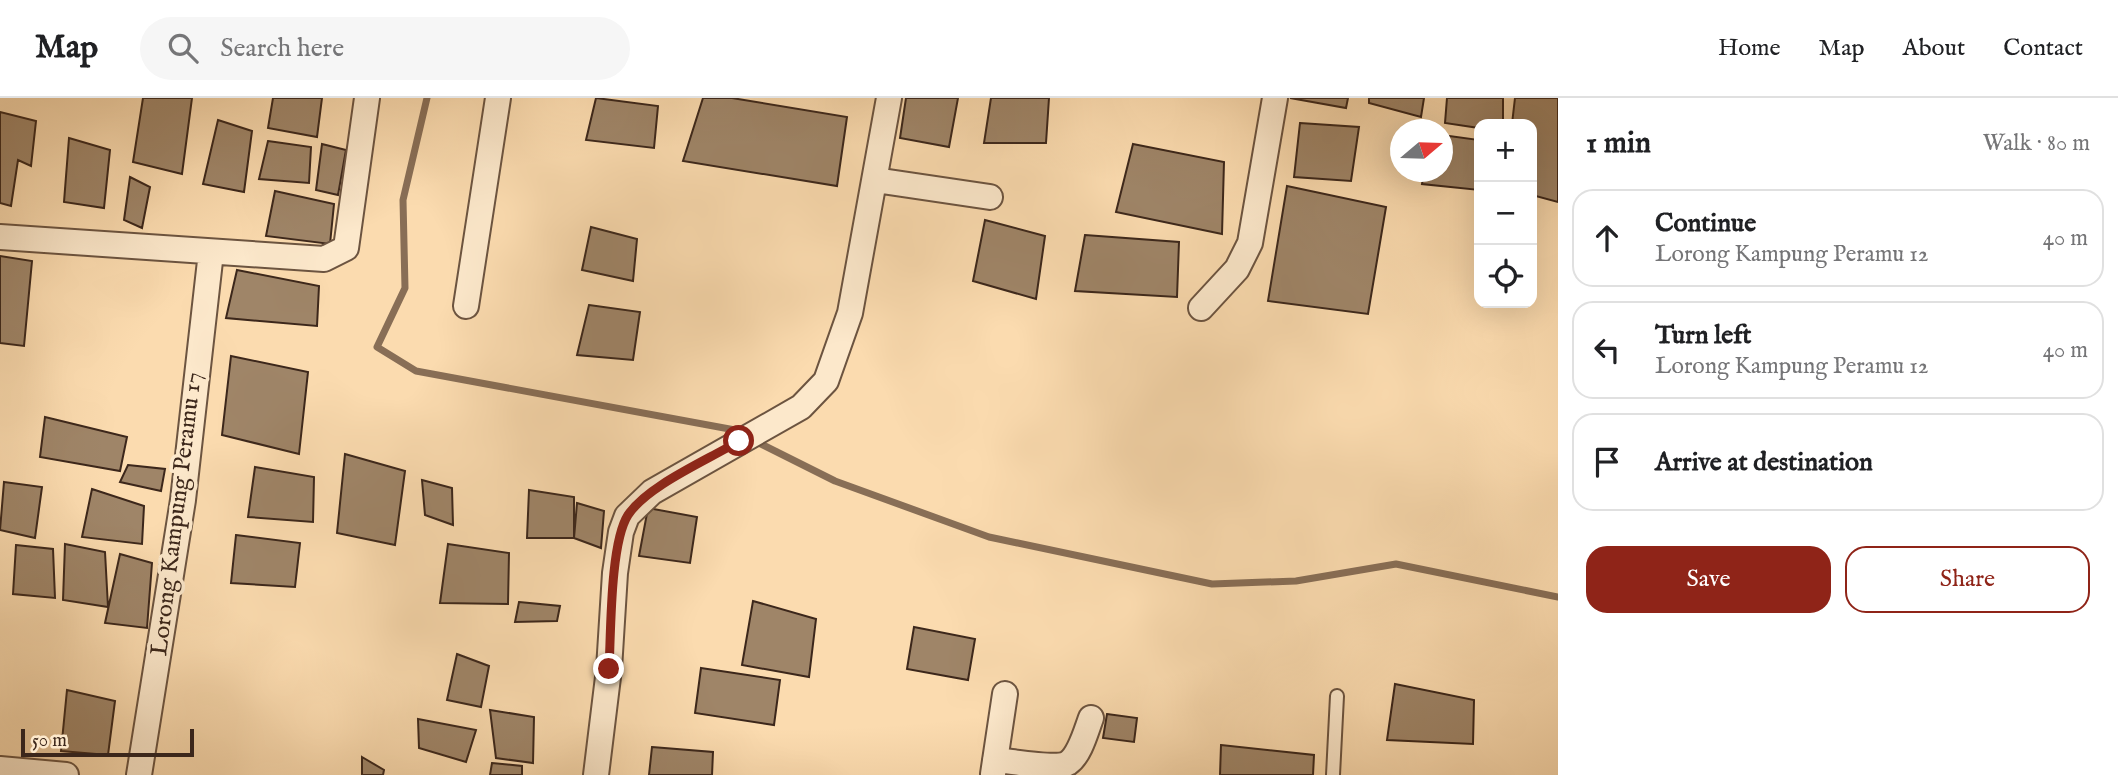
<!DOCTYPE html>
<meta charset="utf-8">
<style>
:root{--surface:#fff;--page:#f6f6f6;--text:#202124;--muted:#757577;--line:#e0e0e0;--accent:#8f2418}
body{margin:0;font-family:"IM FELL English",serif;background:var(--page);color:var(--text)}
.controls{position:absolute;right:21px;top:21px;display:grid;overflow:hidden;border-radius:14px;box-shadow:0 7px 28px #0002}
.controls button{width:63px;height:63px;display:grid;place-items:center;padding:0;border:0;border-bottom:2px solid var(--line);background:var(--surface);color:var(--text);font:35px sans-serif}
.compass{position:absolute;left:1390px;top:21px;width:63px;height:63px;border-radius:50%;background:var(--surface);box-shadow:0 7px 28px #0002;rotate:71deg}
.scale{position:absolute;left:21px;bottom:18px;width:173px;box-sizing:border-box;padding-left:7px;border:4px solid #3c271b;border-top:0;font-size:19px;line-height:24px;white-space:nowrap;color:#3c271b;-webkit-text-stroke:5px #fce8cb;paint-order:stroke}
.stop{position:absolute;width:21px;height:21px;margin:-16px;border:5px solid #8f2418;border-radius:50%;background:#fff}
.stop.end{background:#8f2418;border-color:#fff;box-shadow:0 2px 7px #0008}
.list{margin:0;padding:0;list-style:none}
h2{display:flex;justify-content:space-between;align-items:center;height:91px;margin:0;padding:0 28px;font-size:30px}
h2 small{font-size:23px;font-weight:400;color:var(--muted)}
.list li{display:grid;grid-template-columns:46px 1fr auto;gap:21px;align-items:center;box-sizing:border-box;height:98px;margin:0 14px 14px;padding:0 14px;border:2px solid var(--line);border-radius:21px}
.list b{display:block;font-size:26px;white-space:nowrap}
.list p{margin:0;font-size:23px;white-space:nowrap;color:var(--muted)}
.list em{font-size:23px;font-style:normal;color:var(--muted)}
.actions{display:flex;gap:14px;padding:21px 28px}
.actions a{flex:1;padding:16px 0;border:2px solid var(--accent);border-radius:21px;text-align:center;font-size:24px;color:var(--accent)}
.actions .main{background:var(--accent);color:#fff}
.icon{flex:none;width:38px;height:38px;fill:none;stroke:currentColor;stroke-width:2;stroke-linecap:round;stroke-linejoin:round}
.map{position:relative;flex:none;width:1558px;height:677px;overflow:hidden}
header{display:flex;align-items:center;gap:42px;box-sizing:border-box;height:98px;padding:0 35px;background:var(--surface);border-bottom:2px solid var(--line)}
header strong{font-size:33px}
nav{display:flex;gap:38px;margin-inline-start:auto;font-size:24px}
.search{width:490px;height:63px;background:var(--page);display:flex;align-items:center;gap:18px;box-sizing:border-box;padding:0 24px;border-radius:38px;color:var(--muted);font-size:26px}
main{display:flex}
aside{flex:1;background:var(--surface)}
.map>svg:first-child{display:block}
</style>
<header>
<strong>Map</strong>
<div class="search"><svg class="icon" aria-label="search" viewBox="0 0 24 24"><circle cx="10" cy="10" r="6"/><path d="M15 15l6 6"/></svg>Search here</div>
<nav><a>Home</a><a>Map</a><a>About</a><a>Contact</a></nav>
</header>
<main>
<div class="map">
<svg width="1558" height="677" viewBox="0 0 1558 677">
<rect width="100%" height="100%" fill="#fbdbaf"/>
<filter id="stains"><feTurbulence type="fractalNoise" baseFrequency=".00286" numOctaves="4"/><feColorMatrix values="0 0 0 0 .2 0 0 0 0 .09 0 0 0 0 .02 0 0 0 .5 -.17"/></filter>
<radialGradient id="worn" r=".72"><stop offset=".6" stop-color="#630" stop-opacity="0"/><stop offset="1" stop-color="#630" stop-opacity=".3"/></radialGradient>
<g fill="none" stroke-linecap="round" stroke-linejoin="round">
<path stroke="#886e56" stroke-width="7" d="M 427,0 L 403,102 L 405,190 L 377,249 L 416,273 L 735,332
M 757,344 L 835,383 L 989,439 L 1212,486 L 1296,483 L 1396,466 L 1558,499"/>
</g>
<path fill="#9f8568" stroke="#3c271b" stroke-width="2" d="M 143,0 L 192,0 L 182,76 L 133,64 Z
M 273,0 L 322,0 L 317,39 L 268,30 Z
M 596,0 L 658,8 L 654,50 L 586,42 Z
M 703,0 L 732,0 L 847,19 L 837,88 L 683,63 Z
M 906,0 L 958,0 L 949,49 L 900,40 Z
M 991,0 L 1049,0 L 1046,45 L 984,45 Z
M 1290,0 L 1348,0 L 1346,10 Z
M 1369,0 L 1424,0 L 1421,19 L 1369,5 Z
M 1447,0 L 1503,0 L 1503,26 L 1479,26 L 1479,30 L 1445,25 Z
M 1515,0 L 1558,0 L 1558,104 L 1532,97 L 1532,26 L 1512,26 Z
M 0,14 L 36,23 L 31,68 L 18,62 L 11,108 L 0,105 Z
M 218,22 L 252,33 L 244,94 L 203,86 Z
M 1300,25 L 1359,29 L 1351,83 L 1294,79 Z
M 1442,37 L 1479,42 L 1479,92 L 1422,86 L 1424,74 L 1442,74 Z
M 69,40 L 110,52 L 104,110 L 64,104 Z
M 268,43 L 311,49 L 309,85 L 259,81 Z
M 322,46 L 346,52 L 338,97 L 316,92 Z
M 1133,46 L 1224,64 L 1222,136 L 1116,114 Z
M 130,79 L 150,89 L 142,130 L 124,122 Z
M 1287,88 L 1386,109 L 1368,216 L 1268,203 Z
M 275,93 L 334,106 L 330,146 L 266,138 Z
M 985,122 L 1045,138 L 1036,201 L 973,183 Z
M 591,129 L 637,141 L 633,183 L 582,172 Z
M 1085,137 L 1179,144 L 1177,199 L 1075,193 Z
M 0,158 L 32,163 L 24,248 L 0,245 Z
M 237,172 L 319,188 L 317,228 L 226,220 Z
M 589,207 L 640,214 L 633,262 L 577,257 Z
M 231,258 L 308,274 L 299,356 L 222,337 Z
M 45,319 L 127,339 L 120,373 L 40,359 Z
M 345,356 L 405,373 L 395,447 L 337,435 Z
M 128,367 L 165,371 L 161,393 L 120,384 Z
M 255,369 L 314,379 L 313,424 L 248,419 Z
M 422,382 L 452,390 L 453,427 L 425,417 Z
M 4,384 L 42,389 L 35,440 L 0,432 Z
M 92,391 L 144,408 L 142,446 L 82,439 Z
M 529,392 L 574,399 L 574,440 L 527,440 Z
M 577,405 L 604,413 L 601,450 L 574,440 Z
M 648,410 L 697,419 L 690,465 L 639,458 Z
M 236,437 L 300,445 L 295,489 L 231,485 Z
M 65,446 L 105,454 L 108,509 L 63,502 Z
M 448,446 L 509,455 L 508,506 L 440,505 Z
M 16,447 L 53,451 L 55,500 L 13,496 Z
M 120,456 L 152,465 L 147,530 L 105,525 Z
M 753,503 L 816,521 L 809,579 L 742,567 Z
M 519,504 L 560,508 L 557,523 L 515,524 Z
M 914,529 L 975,541 L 968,582 L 907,571 Z
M 457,556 L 489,568 L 481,609 L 447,602 Z
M 701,570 L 780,582 L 774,627 L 695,615 Z
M 1395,586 L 1474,602 L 1473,646 L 1387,642 Z
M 67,592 L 115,603 L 108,657 L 61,653 Z
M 490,612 L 534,619 L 533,665 L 496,660 Z
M 1107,616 L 1137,620 L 1134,644 L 1103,640 Z
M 418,621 L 476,632 L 466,664 L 419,650 Z
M 1221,647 L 1314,657 L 1313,677 L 1220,677 Z
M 652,649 L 713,654 L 712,677 L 649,677 Z
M 362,659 L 384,672 L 383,677 L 362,677 Z
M 492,665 L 522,668 L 522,677 L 490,677 Z"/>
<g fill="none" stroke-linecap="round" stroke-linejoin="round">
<defs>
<path id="service" d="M 1333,677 L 1337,598"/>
<path id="minor" d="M 875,82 L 990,99
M 0,139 L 324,161 L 346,150 L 367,0
M 466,208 L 498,0
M 1201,210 L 1237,171 L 1250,145 L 1275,0
M 995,662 C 1010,663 1056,672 1068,665 C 1080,657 1086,633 1091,620
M 0,671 L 66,677
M 993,676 L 1005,596
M 139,677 L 183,402 L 211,154
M 596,677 L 609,571 L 615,475 L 621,434 L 627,418 L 652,394 L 801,309 L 826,283 L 850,215 L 889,0"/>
</defs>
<use href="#service" stroke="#6c5440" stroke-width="16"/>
<use href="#minor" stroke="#6c5440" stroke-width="28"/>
<use href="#service" stroke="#fce8cb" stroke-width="12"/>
<use href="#minor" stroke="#fce8cb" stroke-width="24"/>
</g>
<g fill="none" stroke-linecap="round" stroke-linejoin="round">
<path stroke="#8f2418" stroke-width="9" d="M 609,571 C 611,535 610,445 628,417 C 648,387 708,362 739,343"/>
</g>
<g text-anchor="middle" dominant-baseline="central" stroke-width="7" stroke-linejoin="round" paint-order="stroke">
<g font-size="24" fill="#3c271b" stroke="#fce8cb">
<text transform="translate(177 416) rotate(-83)">Lorong Kampung Peramu 17</text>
</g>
</g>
<rect width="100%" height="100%" filter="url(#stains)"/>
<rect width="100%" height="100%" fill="url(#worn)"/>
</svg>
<div class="controls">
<button>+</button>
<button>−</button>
<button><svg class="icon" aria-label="locate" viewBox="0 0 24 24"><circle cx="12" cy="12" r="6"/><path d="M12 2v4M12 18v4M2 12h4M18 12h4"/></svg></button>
</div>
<svg class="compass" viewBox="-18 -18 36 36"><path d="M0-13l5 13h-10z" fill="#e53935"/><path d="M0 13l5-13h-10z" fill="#757577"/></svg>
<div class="scale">50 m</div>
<div class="stop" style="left:739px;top:343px"></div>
<div class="stop end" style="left:609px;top:571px"></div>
</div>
<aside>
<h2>1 min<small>Walk · 80 m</small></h2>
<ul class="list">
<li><svg class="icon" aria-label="ahead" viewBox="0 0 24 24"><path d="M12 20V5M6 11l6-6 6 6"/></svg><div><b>Continue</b><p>Lorong Kampung Peramu 12</p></div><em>40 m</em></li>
<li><svg class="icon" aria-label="left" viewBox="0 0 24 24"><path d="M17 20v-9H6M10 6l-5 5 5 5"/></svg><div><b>Turn left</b><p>Lorong Kampung Peramu 12</p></div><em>40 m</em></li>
<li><svg class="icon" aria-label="arrive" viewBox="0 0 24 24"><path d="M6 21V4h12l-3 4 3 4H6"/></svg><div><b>Arrive at destination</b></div></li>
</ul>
<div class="actions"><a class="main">Save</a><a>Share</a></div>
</aside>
</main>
